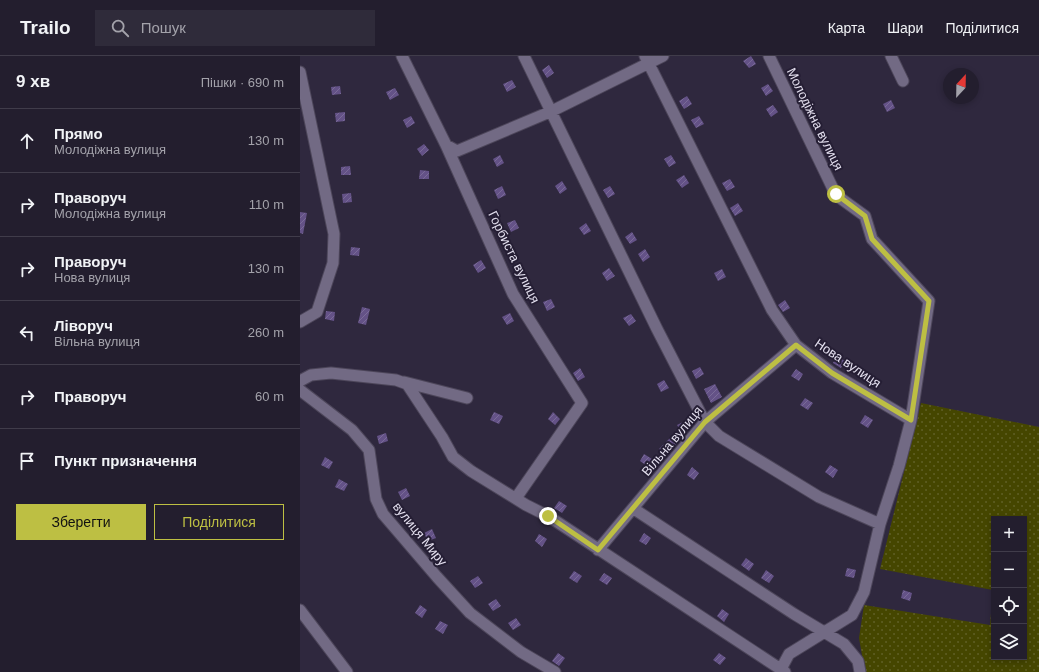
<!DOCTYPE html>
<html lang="uk">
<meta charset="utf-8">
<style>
:root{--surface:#231e2e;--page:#2f2b3a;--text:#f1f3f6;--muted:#a3a2aa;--line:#403c4a;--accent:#bdbf43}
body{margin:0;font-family:Helvetica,sans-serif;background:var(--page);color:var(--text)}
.controls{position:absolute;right:12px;bottom:12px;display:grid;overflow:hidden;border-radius:0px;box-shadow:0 2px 6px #0003}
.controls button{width:36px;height:36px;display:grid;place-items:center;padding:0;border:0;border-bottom:1px solid var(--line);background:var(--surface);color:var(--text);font:20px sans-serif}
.compass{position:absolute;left:643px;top:12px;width:36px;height:36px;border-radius:50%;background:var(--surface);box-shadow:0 2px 6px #0003;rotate:22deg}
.stop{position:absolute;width:12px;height:12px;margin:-9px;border:3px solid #bdbf43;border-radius:50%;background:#fff}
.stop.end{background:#bdbf43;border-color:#fff;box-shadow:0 1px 4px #0008}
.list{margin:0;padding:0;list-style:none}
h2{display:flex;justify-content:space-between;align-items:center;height:52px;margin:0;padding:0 16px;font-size:17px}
h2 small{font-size:13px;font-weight:400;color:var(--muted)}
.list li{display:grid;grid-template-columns:26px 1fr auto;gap:12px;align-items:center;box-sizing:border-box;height:64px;padding:0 16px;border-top:1px solid var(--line)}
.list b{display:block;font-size:15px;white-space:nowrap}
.list p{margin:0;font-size:13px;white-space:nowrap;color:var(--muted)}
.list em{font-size:13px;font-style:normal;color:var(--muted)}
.actions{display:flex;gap:8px;padding:12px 16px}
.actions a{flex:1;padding:9px 0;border:1px solid var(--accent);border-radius:0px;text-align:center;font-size:14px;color:var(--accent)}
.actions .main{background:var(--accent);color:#111}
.icon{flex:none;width:22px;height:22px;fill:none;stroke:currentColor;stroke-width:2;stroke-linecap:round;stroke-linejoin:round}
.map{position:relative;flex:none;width:739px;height:616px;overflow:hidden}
header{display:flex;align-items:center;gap:24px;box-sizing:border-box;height:56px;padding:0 20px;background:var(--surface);border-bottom:1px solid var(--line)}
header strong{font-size:19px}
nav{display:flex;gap:22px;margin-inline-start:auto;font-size:14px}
.search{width:280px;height:36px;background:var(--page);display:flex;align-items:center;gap:10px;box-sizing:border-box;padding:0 14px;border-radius:0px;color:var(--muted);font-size:15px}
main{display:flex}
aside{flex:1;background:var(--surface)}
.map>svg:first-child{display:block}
</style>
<header>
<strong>Trailo</strong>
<div class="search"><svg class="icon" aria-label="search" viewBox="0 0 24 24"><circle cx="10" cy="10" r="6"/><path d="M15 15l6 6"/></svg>Пошук</div>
<nav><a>Карта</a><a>Шари</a><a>Поділитися</a></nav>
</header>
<main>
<aside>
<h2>9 хв<small>Пішки · 690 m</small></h2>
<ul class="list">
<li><svg class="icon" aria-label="ahead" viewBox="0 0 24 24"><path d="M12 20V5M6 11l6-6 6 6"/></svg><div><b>Прямо</b><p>Молодіжна вулиця</p></div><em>130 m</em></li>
<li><svg class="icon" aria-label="right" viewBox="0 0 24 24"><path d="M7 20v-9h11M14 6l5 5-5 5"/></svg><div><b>Праворуч</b><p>Молодіжна вулиця</p></div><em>110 m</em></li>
<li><svg class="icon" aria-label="right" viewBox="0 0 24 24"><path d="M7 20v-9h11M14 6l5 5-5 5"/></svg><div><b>Праворуч</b><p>Нова вулиця</p></div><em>130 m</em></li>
<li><svg class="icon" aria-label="left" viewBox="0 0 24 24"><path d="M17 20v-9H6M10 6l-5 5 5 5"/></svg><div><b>Ліворуч</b><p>Вільна вулиця</p></div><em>260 m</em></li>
<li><svg class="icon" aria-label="right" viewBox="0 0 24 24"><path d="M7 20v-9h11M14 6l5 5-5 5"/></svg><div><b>Праворуч</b></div><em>60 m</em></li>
<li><svg class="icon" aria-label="arrive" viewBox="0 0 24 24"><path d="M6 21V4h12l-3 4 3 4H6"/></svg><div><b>Пункт призначення</b></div></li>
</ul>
<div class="actions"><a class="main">Зберегти</a><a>Поділитися</a></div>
</aside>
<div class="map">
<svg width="739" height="616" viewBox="0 0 739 616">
<defs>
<pattern id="park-dots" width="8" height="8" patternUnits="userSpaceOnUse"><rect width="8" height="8" fill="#454600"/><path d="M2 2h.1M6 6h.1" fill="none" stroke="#606026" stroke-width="1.8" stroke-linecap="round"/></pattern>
<pattern id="building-hatch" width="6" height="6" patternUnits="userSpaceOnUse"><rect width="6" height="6" fill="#645287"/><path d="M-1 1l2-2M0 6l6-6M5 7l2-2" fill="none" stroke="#7a6b98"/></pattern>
</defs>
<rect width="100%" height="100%" fill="#2f283e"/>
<path fill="url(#park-dots)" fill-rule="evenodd" d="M 621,347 L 739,371 L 739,616 L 565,616 L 559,582 L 564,549 L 690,569 L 693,534 L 580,513 ZM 694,463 L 724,463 L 724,601 L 694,601 Z"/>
<path fill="url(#building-hatch)" d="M 451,0 L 456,8 L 449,12 L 443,5 Z
M 249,9 L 254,17 L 247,22 L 242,14 Z
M 212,24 L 216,31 L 207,36 L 203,28 Z
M 468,28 L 473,35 L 466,40 L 461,32 Z
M 40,30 L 41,38 L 32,39 L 31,31 Z
M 95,32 L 99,39 L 90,44 L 86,36 Z
M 387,40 L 392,48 L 384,53 L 379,45 Z
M 591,44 L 595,52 L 587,56 L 583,48 Z
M 473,49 L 478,56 L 471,61 L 466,53 Z
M 45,56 L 45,65 L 36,66 L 35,57 Z
M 111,60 L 115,67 L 107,72 L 103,64 Z
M 399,60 L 404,68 L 396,72 L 391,64 Z
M 124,88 L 129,94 L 122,100 L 117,93 Z
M 200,99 L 204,107 L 197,111 L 193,103 Z
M 371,99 L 376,107 L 369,111 L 364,103 Z
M 50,110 L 51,119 L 41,119 L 41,111 Z
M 120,114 L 129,115 L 129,123 L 119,123 Z
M 384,119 L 389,127 L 382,132 L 376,124 Z
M 430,123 L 435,131 L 427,135 L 422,127 Z
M 262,125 L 267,133 L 260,138 L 255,130 Z
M 202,130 L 206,139 L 198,143 L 194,134 Z
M 310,130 L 315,138 L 308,142 L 303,134 Z
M 51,137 L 52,146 L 43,147 L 42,138 Z
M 438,147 L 443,155 L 435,160 L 430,152 Z
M 0,156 L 7,157 L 3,178 L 0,177 Z
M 215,164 L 219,172 L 211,176 L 207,167 Z
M 286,167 L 291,175 L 284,179 L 279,172 Z
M 332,176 L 337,184 L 330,188 L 325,181 Z
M 51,191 L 60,192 L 59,200 L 50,199 Z
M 345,193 L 350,201 L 343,206 L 338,198 Z
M 181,204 L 186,212 L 178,217 L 173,209 Z
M 309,212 L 315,220 L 307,225 L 302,217 Z
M 422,213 L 426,221 L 418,225 L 414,217 Z
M 251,243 L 255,251 L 247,255 L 243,246 Z
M 485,244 L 490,252 L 483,256 L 478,249 Z
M 62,251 L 70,253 L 66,269 L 58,267 Z
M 26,255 L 35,256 L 34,265 L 25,263 Z
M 210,257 L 214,265 L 207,269 L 202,261 Z
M 331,258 L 336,265 L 329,270 L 323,262 Z
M 537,300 L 545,305 L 541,312 L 533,307 Z
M 400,311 L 404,318 L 396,323 L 392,315 Z
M 280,312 L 285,321 L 278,325 L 273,317 Z
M 496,313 L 503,318 L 499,325 L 491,320 Z
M 364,324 L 369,332 L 361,336 L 357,328 Z
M 415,328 L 422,341 L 411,347 L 404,333 Z
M 505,342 L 513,347 L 508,354 L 500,349 Z
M 194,356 L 203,360 L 199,368 L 190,364 Z
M 253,356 L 260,363 L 255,369 L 248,363 Z
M 565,359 L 573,364 L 568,372 L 560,367 Z
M 385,365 L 389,373 L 382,377 L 377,369 Z
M 86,377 L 88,385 L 79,388 L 77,380 Z
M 370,382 L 376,388 L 366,399 L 359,393 Z
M 344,398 L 352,403 L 347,410 L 340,405 Z
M 25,401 L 33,406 L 29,413 L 21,409 Z
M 530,409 L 538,414 L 533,422 L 525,416 Z
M 392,411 L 399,417 L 394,424 L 387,419 Z
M 39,423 L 48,428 L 44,435 L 35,431 Z
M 106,432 L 110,440 L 102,444 L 98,436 Z
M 259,445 L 267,450 L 262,457 L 254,452 Z
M 132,473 L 136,482 L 128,485 L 124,477 Z
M 344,477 L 351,482 L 346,489 L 339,485 Z
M 239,478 L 247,483 L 242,491 L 235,485 Z
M 446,502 L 454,508 L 449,515 L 441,509 Z
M 547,512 L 556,514 L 554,522 L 545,520 Z
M 466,514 L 474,520 L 469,527 L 461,522 Z
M 274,515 L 282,520 L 277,527 L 269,522 Z
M 304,517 L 312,522 L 307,529 L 299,524 Z
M 178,520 L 183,527 L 175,532 L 170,525 Z
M 603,534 L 612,537 L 610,545 L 601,542 Z
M 196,543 L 201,550 L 193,555 L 188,548 Z
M 120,549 L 127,554 L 122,562 L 115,557 Z
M 422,553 L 429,558 L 424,566 L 417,560 Z
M 216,562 L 221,569 L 213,574 L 208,567 Z
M 140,565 L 148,569 L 143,578 L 135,573 Z
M 258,597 L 265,602 L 259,610 L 252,605 Z
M 419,597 L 426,602 L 420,609 L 413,604 Z"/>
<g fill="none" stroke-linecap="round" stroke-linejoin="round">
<defs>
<path id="minor" d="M 102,0 L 146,89 L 213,238 L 282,347 L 216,442
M 224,0 L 357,273 L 405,366 L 419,380 L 519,441 L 580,468
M 345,0 L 472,254 L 496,289 L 532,317 L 611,364 L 599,410 L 580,468 L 564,536 L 552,559 L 489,598 L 481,613
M 469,0 L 536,139 L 565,160 L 572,183 L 629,245 L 611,364
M 591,0 L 603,25
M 0,16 L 34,178 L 33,207 L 17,256 L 0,266
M 146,89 L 157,95 L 252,55 L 363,0
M 0,325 L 11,319 L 31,317 L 96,324 L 107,328 L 142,381 L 153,401 L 171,415 L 226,449 L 248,460 L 485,616
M 104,326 L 167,342
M 0,334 L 52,374 L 69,394 L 76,443 L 83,458 L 137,521 L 170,557 L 221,596 L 255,616
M 334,453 L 494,558 L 544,588 L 558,605 L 560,616
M 298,494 L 405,366 L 496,289
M 0,554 L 47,616"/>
</defs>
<use href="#minor" stroke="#4d465a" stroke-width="13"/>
<use href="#minor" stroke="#726a84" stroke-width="11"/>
</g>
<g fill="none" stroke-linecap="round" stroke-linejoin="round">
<path stroke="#bdbf43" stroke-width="5" d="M 248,460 L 298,494 L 405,366 L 496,289 L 532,317 L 611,364 L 629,245 L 572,183 L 565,160 L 536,138"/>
</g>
<g text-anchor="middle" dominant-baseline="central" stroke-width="4" stroke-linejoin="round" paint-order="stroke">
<g font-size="13" fill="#e5e1f0" stroke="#251e34">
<text transform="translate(515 63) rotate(64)">Молодіжна вулиця</text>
<text transform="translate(214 201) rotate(64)">Горбиста вулиця</text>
<text transform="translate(548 307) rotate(34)">Нова вулиця</text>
<text transform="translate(372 385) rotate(-50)">Вільна вулиця</text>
<text transform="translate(120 478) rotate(51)">вулиця Миру</text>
</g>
</g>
</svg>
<div class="controls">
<button>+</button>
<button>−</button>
<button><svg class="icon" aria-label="locate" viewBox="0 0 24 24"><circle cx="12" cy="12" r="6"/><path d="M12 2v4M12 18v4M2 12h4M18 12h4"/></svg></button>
<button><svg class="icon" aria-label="layers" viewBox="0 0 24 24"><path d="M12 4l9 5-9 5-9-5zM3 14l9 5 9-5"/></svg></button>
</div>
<svg class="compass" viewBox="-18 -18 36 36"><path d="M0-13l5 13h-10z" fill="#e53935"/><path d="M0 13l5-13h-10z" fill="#a3a2aa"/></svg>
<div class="stop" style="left:536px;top:138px"></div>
<div class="stop end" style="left:248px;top:460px"></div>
</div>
</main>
